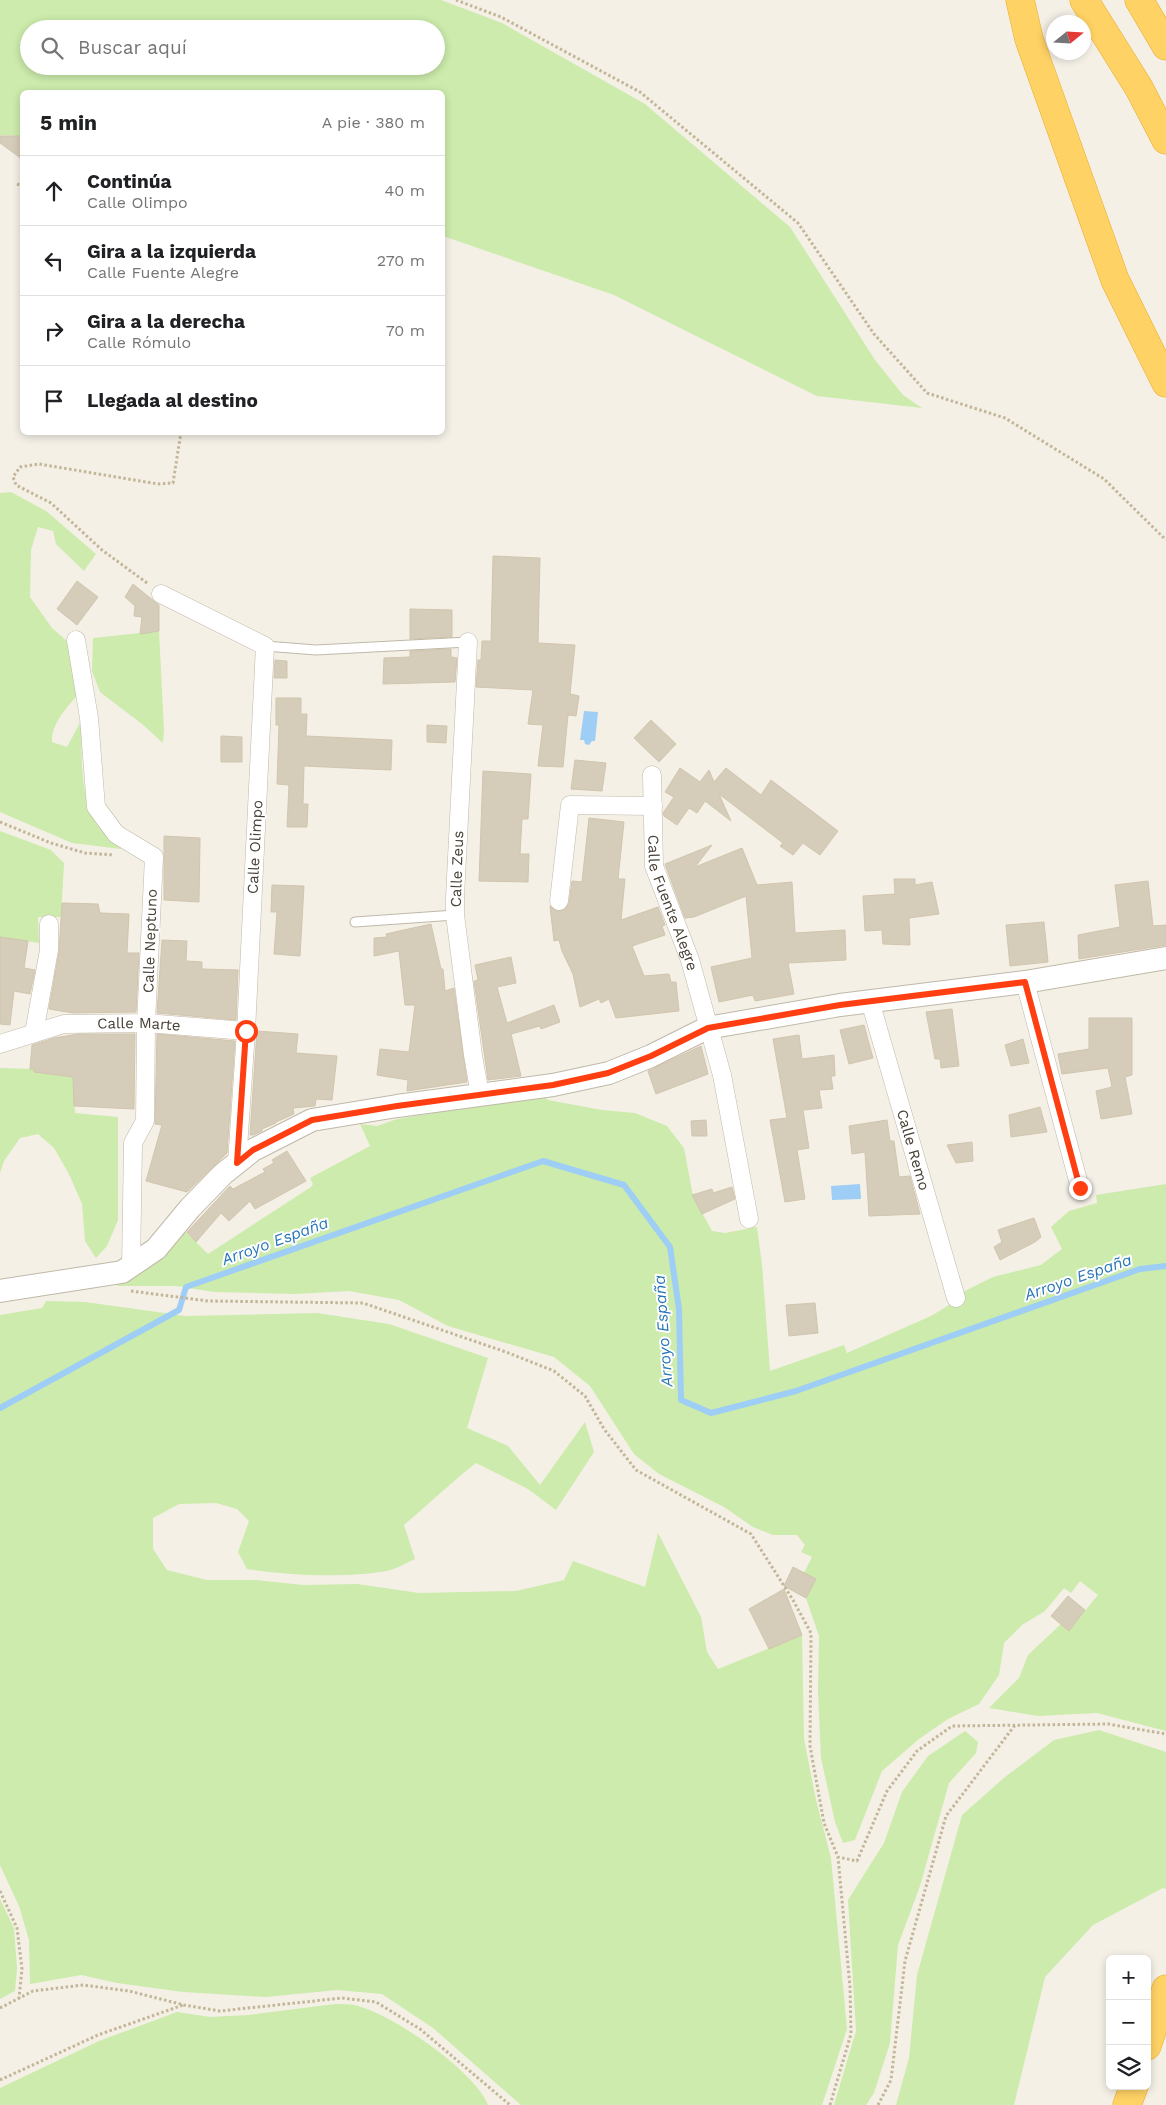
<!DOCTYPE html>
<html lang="es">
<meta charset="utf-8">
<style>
:root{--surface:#fff;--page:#f6f6f6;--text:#202124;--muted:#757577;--line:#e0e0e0}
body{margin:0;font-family:"Work Sans",sans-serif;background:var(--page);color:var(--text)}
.controls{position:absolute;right:15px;bottom:15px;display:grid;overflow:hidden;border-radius:8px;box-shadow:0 2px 8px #0003}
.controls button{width:45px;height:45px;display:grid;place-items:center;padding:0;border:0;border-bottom:1px solid var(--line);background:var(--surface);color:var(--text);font:25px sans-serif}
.compass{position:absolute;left:1046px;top:15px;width:45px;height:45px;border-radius:50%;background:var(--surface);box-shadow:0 2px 8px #0003;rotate:72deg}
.stop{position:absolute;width:15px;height:15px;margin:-11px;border:4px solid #ff3f11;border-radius:50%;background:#fff}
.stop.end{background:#ff3f11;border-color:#fff;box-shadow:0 1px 5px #0008}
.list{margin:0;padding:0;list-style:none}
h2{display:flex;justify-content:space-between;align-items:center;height:65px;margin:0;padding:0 20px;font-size:21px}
h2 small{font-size:16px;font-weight:400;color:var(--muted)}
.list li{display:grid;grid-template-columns:32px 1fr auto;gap:15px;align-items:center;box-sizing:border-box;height:70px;padding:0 20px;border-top:1px solid var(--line)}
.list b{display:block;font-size:19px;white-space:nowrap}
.list p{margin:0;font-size:16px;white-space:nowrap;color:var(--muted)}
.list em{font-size:16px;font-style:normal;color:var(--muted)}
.icon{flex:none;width:28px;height:28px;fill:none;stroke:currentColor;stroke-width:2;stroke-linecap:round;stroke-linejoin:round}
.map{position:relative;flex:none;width:1166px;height:2105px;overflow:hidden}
.search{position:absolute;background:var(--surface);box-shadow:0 2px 8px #0003;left:20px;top:20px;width:425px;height:55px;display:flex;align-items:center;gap:12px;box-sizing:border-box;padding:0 18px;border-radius:28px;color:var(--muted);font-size:19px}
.panel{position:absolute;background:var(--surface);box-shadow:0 2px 8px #0003;left:20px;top:90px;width:425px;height:345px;border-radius:8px}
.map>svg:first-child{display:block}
</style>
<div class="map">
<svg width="1166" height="2105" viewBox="0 0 1166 2105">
<rect width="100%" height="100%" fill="#f4f0e6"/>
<path fill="#ccebac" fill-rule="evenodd" d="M 0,0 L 441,0 L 502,23 L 645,104 L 790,227 L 875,360 L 903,395 L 922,408 L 817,396 L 614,295 L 443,236 L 442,92 L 22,92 L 22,136 L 0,135 ZM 29,29 L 436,29 L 436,66 L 29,66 Z
M 11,492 L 46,511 L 96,554 L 84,571 L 56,544 L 53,531 L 38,527 L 31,550 L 30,597 L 52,628 L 68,642 L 78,695 C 67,707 51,724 52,742 L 67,747 L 81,721 C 82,752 79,801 99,827 C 106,835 114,841 121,849 L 72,843 L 0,812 L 0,493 Z
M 159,631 L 164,730 L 163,743 L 142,724 L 100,692 L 92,671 L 93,638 Z
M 0,831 L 51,850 L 64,863 L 61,917 L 38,917 L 39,943 L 0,937 Z
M 0,1068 L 34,1069 L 34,1072 L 73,1077 L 75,1113 L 118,1117 L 118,1220 L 107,1246 L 96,1258 L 85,1241 L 82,1204 L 69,1174 L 54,1148 L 38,1134 L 20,1138 L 4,1161 L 0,1173 Z
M 542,1095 L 548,1100 L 602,1110 L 635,1113 L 667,1126 L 684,1148 L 693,1196 L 712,1231 L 725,1233 L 757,1227 L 762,1265 L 770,1371 L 844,1345 L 847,1353 L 931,1316 L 946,1307 L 963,1292 L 993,1277 L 1041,1265 L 1062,1249 L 1051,1227 L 1069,1211 L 1097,1203 L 1096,1195 L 1166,1184 L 1166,1731 L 1097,1713 L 1038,1716 L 989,1708 L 1019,1678 L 1028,1655 L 1061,1624 L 1069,1630 L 1098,1595 L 1080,1581 L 1071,1593 L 1064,1588 L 1045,1611 L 1022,1625 L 1004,1643 L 999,1675 L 979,1704 L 948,1719 L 919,1739 L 882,1771 L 855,1840 L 843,1843 L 835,1822 L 821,1758 L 818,1692 L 819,1636 L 806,1598 L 804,1573 L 812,1557 L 801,1552 L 805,1545 L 797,1535 L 773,1535 L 753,1527 L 724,1507 L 659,1474 L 634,1454 L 590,1386 L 554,1357 L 448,1326 L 399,1300 L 349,1291 L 295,1294 L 214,1292 L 176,1286 L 118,1286 L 114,1283 L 184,1230 L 208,1254 L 311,1187 L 313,1184 L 310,1178 L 370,1146 L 360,1124 L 377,1126 L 397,1119 Z
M 46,1301 L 85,1302 L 186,1316 L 317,1313 L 389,1324 L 488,1358 L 467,1428 L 508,1446 L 540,1485 L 585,1422 L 594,1452 L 556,1510 L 528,1489 L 476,1463 L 461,1475 L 404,1525 L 415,1559 C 406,1563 396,1569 387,1571 C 345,1578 289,1576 247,1569 L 238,1552 L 249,1521 L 237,1509 L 216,1503 L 179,1504 L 153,1518 L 153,1549 L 167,1570 L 207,1580 L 255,1580 L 304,1585 L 357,1584 L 419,1593 L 516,1591 L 564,1580 L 573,1561 L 645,1587 L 658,1533 L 701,1617 L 707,1652 L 718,1669 L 802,1635 L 804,1739 L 816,1800 L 831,1858 L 847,2029 L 822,2105 L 521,2105 L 433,2028 L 382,1994 L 337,1990 L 266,1997 L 183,1992 L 117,1983 L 81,1975 L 30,1984 L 29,1940 L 19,1906 L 0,1865 L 0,1315 L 42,1308 Z
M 1099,1730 L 1166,1752 L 1166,1889 L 1163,1888 L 1093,1925 L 1045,1977 L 1014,2105 L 896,2105 L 909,2058 L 917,1975 L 962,1815 L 1005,1777 L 1054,1740 Z
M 965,1731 L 978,1742 L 976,1753 L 949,1783 L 920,1886 L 898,1945 L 890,2043 L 874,2093 L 866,2105 L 834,2105 L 856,2031 L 848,1900 L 884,1843 L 902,1792 L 928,1756 Z
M 0,1899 L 14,1928 L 17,1968 L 15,1991 L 0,1999 Z
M 335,2004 C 342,2004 351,2004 358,2006 C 393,2015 475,2071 488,2105 L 0,2105 L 0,2088 L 99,2041 L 177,2012 L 210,2017 L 248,2015 Z"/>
<path fill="#9ecef5" d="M 584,711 L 598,712 L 595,741 L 592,741 L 589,745 L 585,744 L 584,740 L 580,740 Z
M 860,1184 L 861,1199 L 832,1200 L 831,1186 Z"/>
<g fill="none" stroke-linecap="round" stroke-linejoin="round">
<path stroke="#9ecef5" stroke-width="6" d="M 0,1408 L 179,1310 L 186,1287 L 543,1161 L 624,1185 L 670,1247 L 679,1309 L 681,1400 L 711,1413 L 796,1391 L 1140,1269 L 1166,1266"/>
</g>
<path fill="#d6ccba" stroke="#d1c5ad" d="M 0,136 L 22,136 L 22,159 L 0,143 Z
M 493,556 L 540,558 L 538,643 L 575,645 L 570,694 L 579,696 L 576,716 L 568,715 L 563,767 L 538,766 L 543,725 L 528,724 L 533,690 L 476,687 L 478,660 L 481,660 L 482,641 L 491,641 Z
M 77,581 L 98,597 L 77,625 L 57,609 Z
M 133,584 L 159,605 L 159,631 L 140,634 L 142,617 L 134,616 L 135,606 L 125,597 Z
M 410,609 L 452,610 L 452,637 L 410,639 Z
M 451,649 L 451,657 L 457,658 L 455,682 L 383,684 L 384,658 L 410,657 L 410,651 Z
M 275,660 L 287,661 L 287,678 L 274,678 Z
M 276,698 L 301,698 L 301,714 L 307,714 L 306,736 L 392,740 L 391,770 L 304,766 L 303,804 L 308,804 L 307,827 L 287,827 L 289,785 L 277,784 L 279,725 L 276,725 Z
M 651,720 L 676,744 L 659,762 L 634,738 Z
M 427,725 L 447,726 L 446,743 L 427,742 Z
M 221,736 L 242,737 L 242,762 L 221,762 Z
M 575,760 L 606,763 L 602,791 L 571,789 Z
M 680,768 L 700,782 L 709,770 L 714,782 L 726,768 L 761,795 L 771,780 L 838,831 L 820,855 L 803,843 L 793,855 L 780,846 L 783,843 L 719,794 L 731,821 L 705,801 L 697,813 L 689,808 L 677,825 L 664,816 L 663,813 L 674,797 L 665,792 Z
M 483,771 L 531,774 L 528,819 L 522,819 L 520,854 L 529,854 L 528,882 L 479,881 Z
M 589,818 L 624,822 L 618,879 L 625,879 L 621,920 L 658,907 L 665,925 L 662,926 L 665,935 L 632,946 L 644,976 L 669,974 L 671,982 L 676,982 L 679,1011 L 616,1018 L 609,999 L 601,1003 L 599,999 L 580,1007 L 573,974 L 562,951 L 559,940 L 554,941 L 550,906 L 557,911 L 564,910 L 569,903 L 572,881 L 582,882 Z
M 164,836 L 200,838 L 199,902 L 164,900 Z
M 712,845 L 695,867 L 742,848 L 757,885 L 792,882 L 795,933 L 845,930 L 846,960 L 788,963 L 794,994 L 755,1001 L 753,995 L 719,1002 L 711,967 L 752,958 L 746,896 L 694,917 L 685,918 L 665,864 Z
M 894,879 L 915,879 L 915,885 L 932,882 L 939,914 L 909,918 L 910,945 L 883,944 L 882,930 L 865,931 L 863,896 L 895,894 Z
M 1148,881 L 1153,926 L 1166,925 L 1166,945 L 1079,959 L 1078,935 L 1120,927 L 1115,885 Z
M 272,885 L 304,886 L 300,956 L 274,954 L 277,912 L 271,912 Z
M 62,903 L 98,904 L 100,913 L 129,914 L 127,953 L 139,953 L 136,1012 L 73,1013 L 49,1009 L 59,952 Z
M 1044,922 L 1048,962 L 1010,966 L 1006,925 Z
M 431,924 L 441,969 L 443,969 L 445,991 L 454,988 L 467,1082 L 407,1091 L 408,1080 L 377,1075 L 380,1049 L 409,1052 L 415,1005 L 405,1005 L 399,951 L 374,956 L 374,938 L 387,937 L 386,934 Z
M 0,937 L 28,941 L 24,968 L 35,970 L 30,994 L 14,991 L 10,1025 L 0,1024 Z
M 162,940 L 187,941 L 186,961 L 202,962 L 202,969 L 238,970 L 236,1020 L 157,1013 Z
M 511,957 L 516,983 L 497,987 L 507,1023 L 554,1005 L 560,1022 L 541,1029 L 540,1026 L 511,1034 L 521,1076 L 488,1080 L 474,981 L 478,980 L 475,965 Z
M 952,1009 L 959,1066 L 941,1068 L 940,1059 L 935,1059 L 926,1012 Z
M 1089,1018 L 1132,1018 L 1132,1075 L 1125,1077 L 1132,1114 L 1101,1119 L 1096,1091 L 1112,1087 L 1108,1068 L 1062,1074 L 1058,1054 L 1089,1049 Z
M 864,1025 L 873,1058 L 849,1064 L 840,1030 Z
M 257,1031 L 298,1034 L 296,1053 L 337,1056 L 332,1100 L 316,1099 L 315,1106 L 293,1108 L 294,1114 L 276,1122 L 276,1123 L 262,1129 L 262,1131 L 253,1135 L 250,1135 Z
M 78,1034 L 135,1034 L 134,1109 L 74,1106 L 73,1077 L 34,1072 L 34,1069 L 30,1069 L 32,1045 L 54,1038 Z
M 157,1034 L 235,1041 L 227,1153 L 187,1192 L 146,1181 L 162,1125 L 155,1124 Z
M 799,1035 L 802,1059 L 834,1055 L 835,1076 L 831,1076 L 833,1089 L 819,1090 L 822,1108 L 803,1110 L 809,1148 L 797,1150 L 805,1199 L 785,1202 L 770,1120 L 787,1118 L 773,1039 Z
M 1023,1039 L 1029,1063 L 1011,1066 L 1005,1045 Z
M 701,1046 L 708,1074 L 656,1094 L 648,1071 Z
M 1040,1107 L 1047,1132 L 1011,1137 L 1009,1115 Z
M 706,1120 L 707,1136 L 692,1136 L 691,1121 Z
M 887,1120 L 890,1141 L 894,1141 L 899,1177 L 910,1176 L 920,1214 L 869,1216 L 865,1152 L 852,1154 L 849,1126 Z
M 972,1142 L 973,1161 L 956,1163 L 947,1145 Z
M 287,1151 L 306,1181 L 255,1209 L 250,1201 L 229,1221 L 221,1213 L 196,1242 L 187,1232 L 230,1186 L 233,1189 L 265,1172 L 263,1169 L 274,1163 L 272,1160 Z
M 732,1187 L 735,1199 L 702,1214 L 692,1195 L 712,1189 L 713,1193 Z
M 1034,1218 L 1041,1237 L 1035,1242 L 1000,1260 L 994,1247 L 1002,1242 L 998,1230 Z
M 815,1303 L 818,1333 L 789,1336 L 786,1305 Z
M 793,1567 L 816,1579 L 806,1598 L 784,1586 Z
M 784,1589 L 802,1635 L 769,1649 L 749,1609 Z
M 1068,1596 L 1085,1610 L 1069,1631 L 1051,1616 Z"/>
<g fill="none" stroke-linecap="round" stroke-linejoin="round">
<defs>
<path id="service" d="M 265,646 L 316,650 L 468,642
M 355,922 L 455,915"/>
<g id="minor">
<path d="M 161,594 L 265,646 L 246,1031 L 237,1163"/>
<path d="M 76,640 L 89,718 L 96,807 L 116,834 L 154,857 L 146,1023 L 145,1121 L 133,1143 L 131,1267"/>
<path d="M 468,642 L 455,897 L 455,915 L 473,1055 L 480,1095"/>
<path id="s1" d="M 652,775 L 654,866 L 690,960 L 722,1075 L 749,1219"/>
<path d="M 559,901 L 570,805 L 653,806"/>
<path d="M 1025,982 L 1080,1188"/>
<path id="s2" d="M 870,1001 L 956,1298"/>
<path d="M 34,1033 L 49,950 L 49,924"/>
<path id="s3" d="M 0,1044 L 64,1024 L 146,1023 L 246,1031"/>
</g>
<path id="tertiary" d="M 0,1291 L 122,1272 L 156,1249 L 190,1208 L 223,1174 L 253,1150 L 312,1120 L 397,1106 L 553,1085 L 609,1073 L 651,1056 L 707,1028 L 840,1005 L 1025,982 L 1166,958"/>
<path id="motorway" d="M 1020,0 L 1029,39 L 1115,280 L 1166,383
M 1084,0 L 1139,88 L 1166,140
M 1139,0 L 1166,46
M 1147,2046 L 1166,1989
M 1127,2105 L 1134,2086"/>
</defs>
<use href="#service" stroke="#c0b8a8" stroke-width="11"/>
<use href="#minor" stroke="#c0b8a8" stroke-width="19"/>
<use href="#tertiary" stroke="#c0b8a8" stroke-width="24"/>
<use href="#motorway" stroke="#e7aa2d" stroke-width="29"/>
<path stroke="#c3b598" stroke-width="3" stroke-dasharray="2.5 2.5" stroke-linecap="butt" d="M 456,0 L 501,17 L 640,92 L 798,223 L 874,334 L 927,393 L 1005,418 L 1104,479 L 1166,540
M 17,184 L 22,186
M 147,583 L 102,550 L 51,503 L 16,485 L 13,477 L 20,467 L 39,464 L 158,484 L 173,483 L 181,432
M 0,822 L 51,843 L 85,853 L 114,855
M 131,1291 L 208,1301 L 363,1303 L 506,1352 L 554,1371 L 585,1396 L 604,1429 L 636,1470 L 751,1534 L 793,1600 L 811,1633 L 810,1746 L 824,1823 L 838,1857 L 857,1861 L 887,1791 L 917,1751 L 952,1726 L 1108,1724 L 1166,1734
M 0,1891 L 17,1928 L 22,1969 L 19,1998
M 0,2008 L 33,1991 L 83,1985 L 129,1991 L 184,2005 L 220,2011 L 342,1998 L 376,2002 L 420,2029 L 510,2105
M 0,2080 L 98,2035 L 183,2005
M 830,2105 L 851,2034 L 850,1987 L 838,1857
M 878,2105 L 891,2080 L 905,1961 L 946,1816 L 1015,1725"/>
<use href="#service" stroke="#fff" stroke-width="9"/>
<use href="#minor" stroke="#fff" stroke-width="18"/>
<use href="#tertiary" stroke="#fff" stroke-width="22"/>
<use href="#motorway" stroke="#ffd265" stroke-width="28"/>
</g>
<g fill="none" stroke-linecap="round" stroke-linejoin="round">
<path stroke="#ff3f11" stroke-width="6" d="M 246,1031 L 237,1163 L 253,1150 L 312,1120 L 397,1106 L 553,1085 L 608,1073 L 651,1056 L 708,1028 L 840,1005 L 1025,982 L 1080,1188"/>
</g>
<g text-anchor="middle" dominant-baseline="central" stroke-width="4" stroke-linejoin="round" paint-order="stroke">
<g font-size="15" fill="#474035" stroke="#fff">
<text transform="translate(255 847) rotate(-87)">Calle Olimpo</text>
<text transform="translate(457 869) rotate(-88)">Calle Zeus</text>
<text stroke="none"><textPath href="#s1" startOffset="131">Calle Fuente Alegre</textPath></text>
<text transform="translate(150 941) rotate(-88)">Calle Neptuno</text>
<text stroke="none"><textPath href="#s3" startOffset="142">Calle Marte</textPath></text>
<text stroke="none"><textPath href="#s2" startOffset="155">Calle Remo</textPath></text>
</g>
<g font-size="16" font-style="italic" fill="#2776b9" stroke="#fff">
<text transform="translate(275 1241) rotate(-20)">Arroyo España</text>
<text transform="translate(1078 1277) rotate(-19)">Arroyo España</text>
<text transform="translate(663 1331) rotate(-94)">Arroyo España</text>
</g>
</g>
</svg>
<div class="controls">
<button>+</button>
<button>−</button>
<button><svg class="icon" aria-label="layers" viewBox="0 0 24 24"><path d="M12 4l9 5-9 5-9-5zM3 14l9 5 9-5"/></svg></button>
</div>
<svg class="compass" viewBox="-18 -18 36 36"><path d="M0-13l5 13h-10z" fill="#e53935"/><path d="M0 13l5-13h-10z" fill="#757577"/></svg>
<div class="stop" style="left:246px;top:1031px"></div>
<div class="stop end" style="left:1080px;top:1188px"></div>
<div class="search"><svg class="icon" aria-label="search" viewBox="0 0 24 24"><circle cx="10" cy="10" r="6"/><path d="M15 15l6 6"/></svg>Buscar aquí</div>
<section class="panel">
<h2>5 min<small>A pie · 380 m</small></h2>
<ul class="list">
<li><svg class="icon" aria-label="ahead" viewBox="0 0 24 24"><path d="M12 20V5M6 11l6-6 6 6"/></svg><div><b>Continúa</b><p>Calle Olimpo</p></div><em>40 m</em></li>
<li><svg class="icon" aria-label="left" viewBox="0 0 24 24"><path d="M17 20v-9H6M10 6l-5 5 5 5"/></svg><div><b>Gira a la izquierda</b><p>Calle Fuente Alegre</p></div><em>270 m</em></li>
<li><svg class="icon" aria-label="right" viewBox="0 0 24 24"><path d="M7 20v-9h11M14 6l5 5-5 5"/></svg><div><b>Gira a la derecha</b><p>Calle Rómulo</p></div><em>70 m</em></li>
<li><svg class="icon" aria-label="arrive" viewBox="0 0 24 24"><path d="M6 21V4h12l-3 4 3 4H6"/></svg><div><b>Llegada al destino</b></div></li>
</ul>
</section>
</div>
